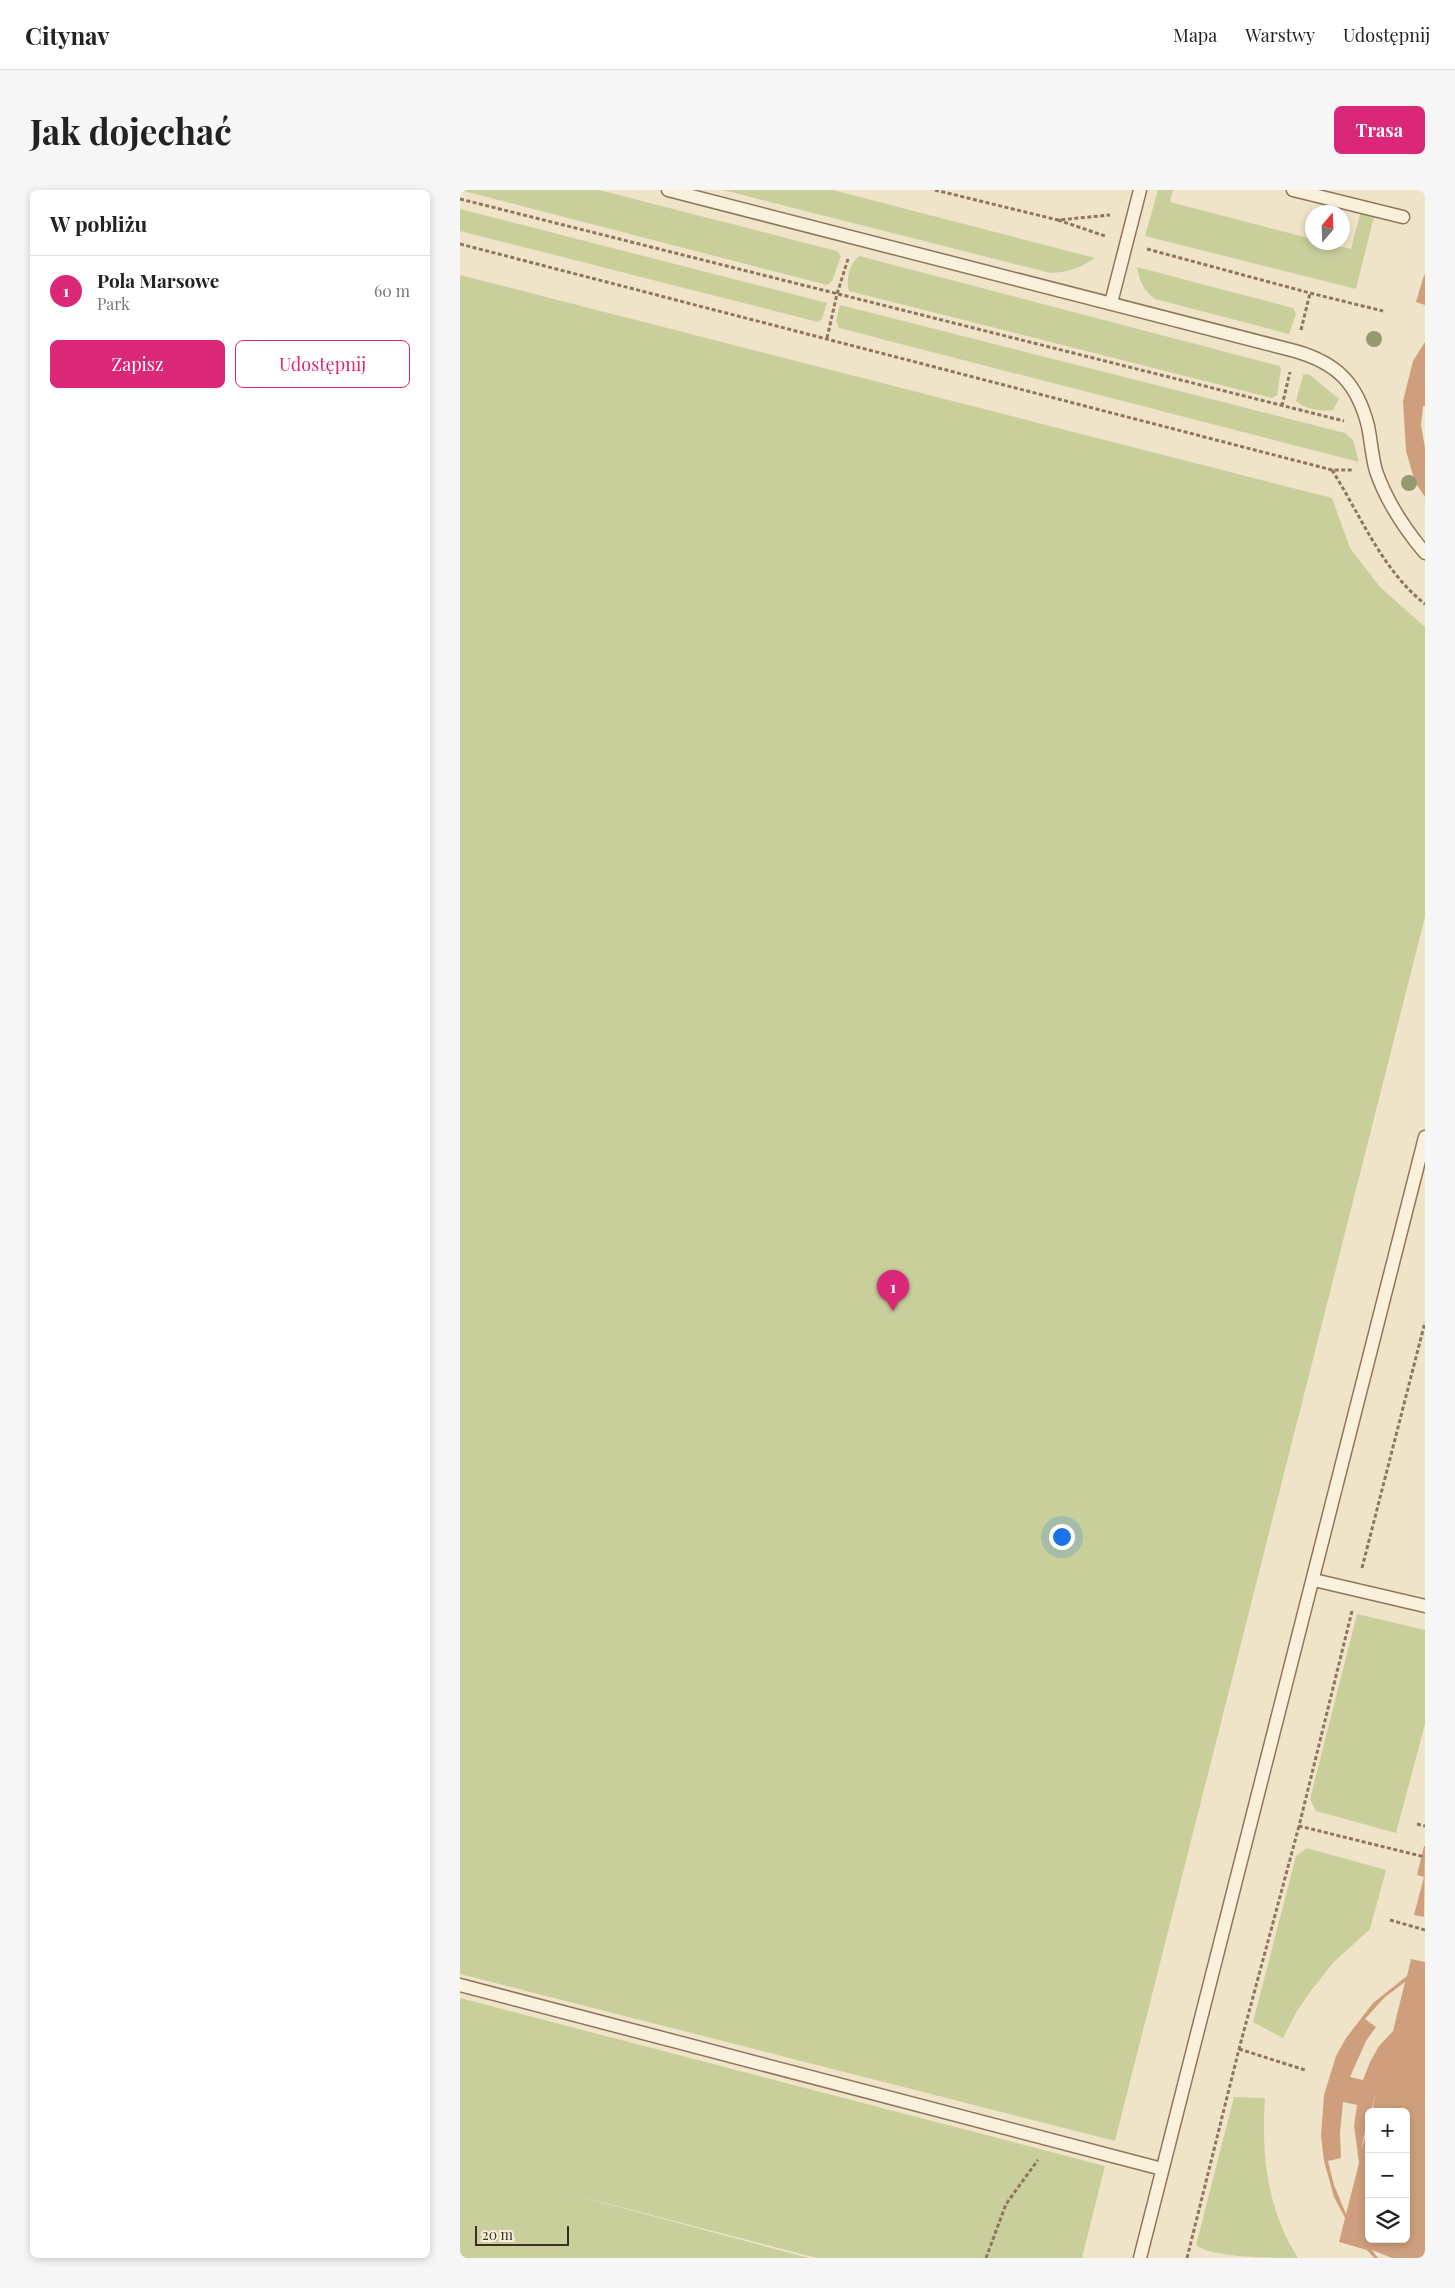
<!DOCTYPE html>
<html lang="pl">
<meta charset="utf-8">
<style>
:root{--surface:#fff;--page:#f6f6f6;--text:#222;--muted:#767676;--line:#e0e0e0;--accent:#db2777}
body{margin:0;font-family:"Playfair Display",serif;background:var(--page);color:var(--text)}
.controls{position:absolute;right:15px;bottom:15px;display:grid;overflow:hidden;border-radius:8px;box-shadow:0 2px 8px #0003}
.controls button{width:45px;height:45px;display:grid;place-items:center;padding:0;border:0;border-bottom:1px solid var(--line);background:var(--surface);color:var(--text);font:25px sans-serif}
.compass{position:absolute;left:845px;top:15px;width:45px;height:45px;border-radius:50%;background:var(--surface);box-shadow:0 2px 8px #0003;rotate:19deg}
.scale{position:absolute;left:15px;bottom:12px;width:94px;box-sizing:border-box;padding-left:5px;border:2px solid #3d2e20;border-top:0;font-size:14px;line-height:18px;white-space:nowrap;color:#3d2e20;-webkit-text-stroke:4px #f7eed8;paint-order:stroke}
.you{position:absolute;left:601px;top:1346px;width:18px;height:18px;margin:-12px;border:4px solid #fff;border-radius:50%;background:#1a73e8;box-shadow:0 0 0 8px #1a73e833}
.badge{display:grid;place-items:center;width:32px;height:32px;border-radius:50%;background:var(--accent);color:#fff;font-size:16px;font-weight:700}
.pin{position:absolute;translate:-50% -41px;filter:drop-shadow(0 1px 2px #0008)}
.pin::after{content:'';position:absolute;top:26px;width:18px;height:15px;background:inherit;clip-path:polygon(0 0,100% 0,50% 100%)}
.list{margin:0;padding:0;list-style:none}
h2{display:flex;justify-content:space-between;align-items:center;height:65px;margin:0;padding:0 20px;font-size:21px}
h2 small{font-size:16px;font-weight:400;color:var(--muted)}
.list li{display:grid;grid-template-columns:32px 1fr auto;gap:15px;align-items:center;box-sizing:border-box;height:70px;padding:0 20px;border-top:1px solid var(--line)}
.list b{display:block;font-size:19px;white-space:nowrap}
.list p{margin:0;font-size:16px;white-space:nowrap;color:var(--muted)}
.list em{font-size:16px;font-style:normal;color:var(--muted)}
.actions{display:flex;gap:10px;padding:15px 20px}
.actions a{flex:1;padding:11px 0;border:1px solid var(--accent);border-radius:8px;text-align:center;font-size:18px;color:var(--accent)}
.actions .main{background:var(--accent);color:#fff}
.icon{flex:none;width:28px;height:28px;fill:none;stroke:currentColor;stroke-width:2;stroke-linecap:round;stroke-linejoin:round}
.map{position:relative;flex:none;width:965px;height:2068px;overflow:hidden;border-radius:8px}
header{display:flex;align-items:center;gap:30px;box-sizing:border-box;height:70px;padding:0 25px;background:var(--surface);border-bottom:1px solid var(--line)}
header strong{font-size:24px}
nav{display:flex;gap:28px;margin-inline-start:auto;font-size:18px}
.intro{display:flex;align-items:center;justify-content:space-between;box-sizing:border-box;height:120px;padding:0 30px}
h1{margin:0;font-size:35px}
.button{padding:12px 22px;border-radius:8px;background:var(--accent);color:#fff;font-size:18px;font-weight:700}
main{display:flex;gap:30px;padding:0 30px}
aside{flex:1;background:var(--surface);border-radius:8px;box-shadow:0 2px 8px #0003}
.map>svg:first-child{display:block}
</style>
<header>
<strong>Citynav</strong>
<nav><a>Mapa</a><a>Warstwy</a><a>Udostępnij</a></nav>
</header>
<div class="intro"><h1>Jak dojechać</h1><a class="button">Trasa</a></div>
<main>
<aside>
<h2>W pobliżu<small></small></h2>
<ul class="list">
<li><span class="badge">1</span><div><b>Pola Marsowe</b><p>Park</p></div><em>60 m</em></li>
</ul>
<div class="actions"><a class="main">Zapisz</a><a>Udostępnij</a></div>
</aside>
<div class="map">
<svg width="965" height="2068" viewBox="0 0 965 2068">
<rect width="100%" height="100%" fill="#f0e4c8"/>
<path fill="#c9cf9b" d="M 0,0 L 139,0 L 377,61 L 381,66 L 372,91 L 367,95 Z
M 263,0 L 373,0 L 635,68 C 620,78 609,82 590,83 Z
M 698,0 L 713,0 L 710,12 L 852,49 L 852,52 L 865,53 L 891,59 L 900,24 L 914,27 L 896,99 L 685,46 Z
M 0,19 L 367,113 L 362,129 L 358,132 L 0,41 Z
M 399,66 L 820,176 L 821,179 L 817,205 L 812,208 L 389,101 C 385,89 390,73 399,66 Z
M 677,77 L 833,118 L 836,124 L 829,144 L 695,109 C 683,100 680,92 677,77 Z
M 0,85 L 872,308 L 890,358 L 920,397 L 965,437 L 965,727 L 655,1951 L 0,1784 Z
M 380,115 L 885,243 L 893,250 L 899,272 L 379,138 L 376,131 Z
M 849,184 L 879,209 L 873,220 C 862,222 844,219 836,211 L 843,185 Z
M 897,1424 L 965,1440 L 965,1534 L 936,1643 L 856,1621 L 850,1609 Z
M 847,1658 L 926,1680 L 910,1739 L 874,1772 L 853,1798 L 837,1821 L 823,1848 L 793,1832 L 836,1666 Z
M 0,1808 L 645,1976 L 622,2068 L 357,2068 L 103,2002 L 349,2068 L 0,2068 Z
M 774,1907 L 805,1908 C 801,1963 807,2020 838,2068 C 814,2068 752,2068 736,2055 Z"/>
<path fill="#cf9f7d" fill-rule="evenodd" d="M 964,85 L 965,85 L 965,115 L 956,112 Z
M 965,152 L 965,216 L 963,216 L 961,235 L 965,258 L 965,307 L 955,292 L 946,261 L 943,211 L 953,171 Z
M 964,1656 L 965,1656 L 964,1727 L 954,1725 L 964,1687 L 957,1685 Z
M 951,1769 L 965,1772 L 965,2068 L 932,2068 L 912,2060 L 918,2068 L 914,2068 L 907,2060 L 879,2052 L 885,2028 L 874,2007 L 864,1971 L 861,1946 L 864,1905 L 876,1866 L 886,1848 L 913,1813 L 947,1786 ZM 945,1792 L 933,1841 L 919,1856 L 910,1872 L 903,1890 L 890,1887 L 906,1851 L 916,1837 L 905,1829 L 925,1807 ZM 915,1905 L 912,1922 L 946,1922 L 946,2049 L 909,2049 L 909,1936 L 901,1960 L 909,1922 L 911,1922 ZM 883,1912 L 897,1915 L 894,1936 L 899,1973 L 886,2024 L 874,1995 L 868,1971 L 881,1968 L 880,1943 Z"/>
<g fill="none" stroke-linecap="round" stroke-linejoin="round">
<defs>
<path id="lane" d="M 208,0 L 835,161 C 877,173 897,193 908,236 C 911,251 912,267 916,281 C 927,313 944,338 965,363
M 833,0 L 943,27
M 651,113 L 680,0
M 854,1390 L 965,1416
M 0,1795 L 702,1979
M 680,2068 L 965,947"/>
</defs>
<use href="#lane" stroke="#8d765c" stroke-width="15"/>
<path stroke="#8d765c" stroke-width="3" stroke-dasharray="4 2.5" stroke-linecap="butt" d="M 475,0 L 598,30 L 650,25
M 0,9 L 884,231
M 598,30 L 645,46
M 0,54 L 872,280 L 893,280
M 687,59 L 850,103 L 923,121
M 841,140 L 850,103
M 367,148 L 377,104 L 388,69
M 822,216 L 830,182
M 872,280 C 901,326 922,380 965,414
M 902,1378 L 965,1132
M 892,1421 L 839,1636 L 965,1667
M 957,1634 L 965,1636
M 930,1730 L 965,1740
M 779,1859 L 845,1880
M 526,2068 L 546,2014 L 578,1970
M 727,2068 L 779,1859 L 839,1636"/>
<use href="#lane" stroke="#faf1dc" stroke-width="12"/>
</g>
<g fill="#96986f">
<circle cx="914" cy="149" r="8"/>
<circle cx="949" cy="293" r="8"/>
</g>
</svg>
<div class="controls">
<button>+</button>
<button>−</button>
<button><svg class="icon" aria-label="layers" viewBox="0 0 24 24"><path d="M12 4l9 5-9 5-9-5zM3 14l9 5 9-5"/></svg></button>
</div>
<svg class="compass" viewBox="-18 -18 36 36"><path d="M0-13l5 13h-10z" fill="#e53935"/><path d="M0 13l5-13h-10z" fill="#767676"/></svg>
<div class="scale">20 m</div>
<div class="you"></div>
<div class="pin badge" style="left:433px;top:1121px">1</div>
</div>
</main>
